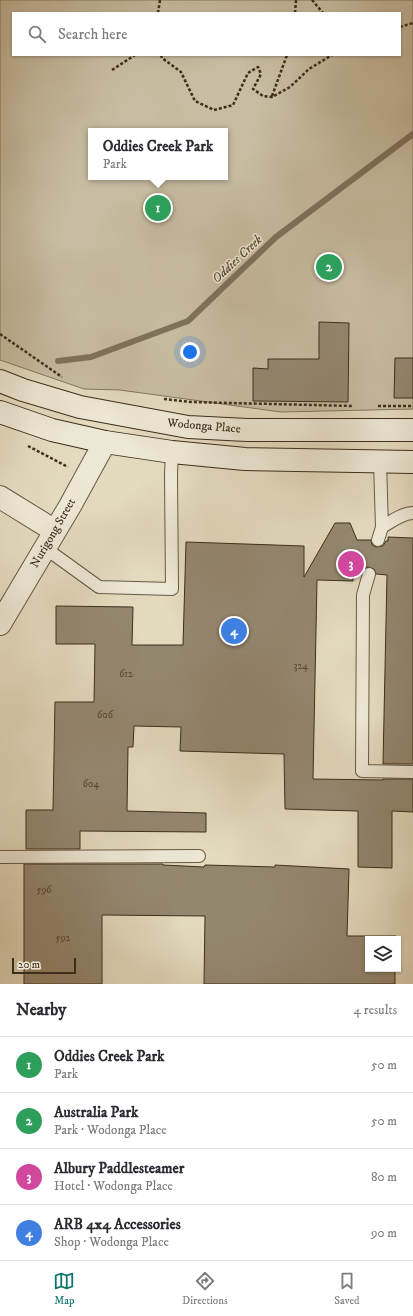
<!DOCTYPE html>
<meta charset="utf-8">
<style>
:root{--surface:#fff;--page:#f7f7f7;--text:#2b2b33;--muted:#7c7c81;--line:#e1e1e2;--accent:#0f766e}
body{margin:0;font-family:"IM FELL DW Pica",serif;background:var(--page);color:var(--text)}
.controls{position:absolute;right:12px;bottom:12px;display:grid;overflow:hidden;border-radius:0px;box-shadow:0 1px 3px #0004}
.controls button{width:36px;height:36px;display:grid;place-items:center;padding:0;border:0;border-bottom:1px solid var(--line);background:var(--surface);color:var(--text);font:20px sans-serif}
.scale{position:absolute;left:12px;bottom:10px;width:64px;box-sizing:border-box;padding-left:4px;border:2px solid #3d2e1b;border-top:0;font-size:11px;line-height:14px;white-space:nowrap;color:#3d2e1b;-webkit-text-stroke:3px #ede7d5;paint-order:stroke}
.you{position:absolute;left:190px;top:352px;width:14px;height:14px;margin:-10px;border:3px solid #fff;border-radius:50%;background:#1a73e8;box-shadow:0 0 0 6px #1a73e833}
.badge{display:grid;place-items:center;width:26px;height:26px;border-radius:50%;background:var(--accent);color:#fff;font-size:13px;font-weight:700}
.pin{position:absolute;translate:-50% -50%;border:2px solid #fff;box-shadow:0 1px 4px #0006}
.popup{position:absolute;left:88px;top:128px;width:140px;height:52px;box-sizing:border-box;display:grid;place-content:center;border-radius:0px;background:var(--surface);filter:drop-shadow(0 1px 3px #0005);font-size:13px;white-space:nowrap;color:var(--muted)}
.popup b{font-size:15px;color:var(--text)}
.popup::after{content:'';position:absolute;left:50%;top:100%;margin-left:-8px;border:8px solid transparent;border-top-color:var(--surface)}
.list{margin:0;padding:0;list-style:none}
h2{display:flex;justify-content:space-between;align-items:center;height:52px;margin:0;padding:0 16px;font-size:17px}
h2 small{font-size:13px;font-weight:400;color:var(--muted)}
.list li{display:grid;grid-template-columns:26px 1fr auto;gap:12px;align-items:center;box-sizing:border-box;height:56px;padding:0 16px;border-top:1px solid var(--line)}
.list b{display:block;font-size:15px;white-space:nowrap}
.list p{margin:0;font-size:13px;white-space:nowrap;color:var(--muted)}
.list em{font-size:13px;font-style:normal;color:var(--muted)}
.icon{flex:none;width:22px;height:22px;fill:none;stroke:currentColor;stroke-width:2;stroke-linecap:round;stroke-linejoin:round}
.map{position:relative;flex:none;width:413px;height:984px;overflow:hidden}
.search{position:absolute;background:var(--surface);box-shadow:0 1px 3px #0004;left:12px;right:12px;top:12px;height:44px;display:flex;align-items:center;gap:10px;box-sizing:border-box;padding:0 14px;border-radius:0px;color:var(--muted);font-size:15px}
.sheet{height:276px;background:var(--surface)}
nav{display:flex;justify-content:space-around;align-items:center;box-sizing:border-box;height:56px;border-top:1px solid var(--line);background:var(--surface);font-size:11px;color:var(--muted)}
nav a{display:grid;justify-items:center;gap:2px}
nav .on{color:var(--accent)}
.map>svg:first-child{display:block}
</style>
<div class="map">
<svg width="413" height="984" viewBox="0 0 413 984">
<rect width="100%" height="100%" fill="#e4dabe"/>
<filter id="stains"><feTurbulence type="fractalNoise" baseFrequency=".005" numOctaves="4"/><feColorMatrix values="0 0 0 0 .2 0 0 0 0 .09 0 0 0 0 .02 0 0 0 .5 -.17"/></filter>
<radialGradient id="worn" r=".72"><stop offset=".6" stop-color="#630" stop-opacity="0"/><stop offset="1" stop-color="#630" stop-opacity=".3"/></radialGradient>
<path fill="#c8bda2" stroke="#82765e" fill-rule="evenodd" d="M 0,0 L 413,0 L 413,409 L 281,412 L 120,390 L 84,389 L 0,360 ZM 13,13 L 400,13 L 400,55 L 13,55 ZM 91,131 L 225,131 L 225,177 L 91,177 Z"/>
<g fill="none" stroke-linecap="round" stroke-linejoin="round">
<path stroke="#7f725c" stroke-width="6" d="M 58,361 L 91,357 L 188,321 L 276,237 L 413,134"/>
</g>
<path fill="#948770" stroke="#3d2e1b" d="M 319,322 L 349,323 L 348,402 L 253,401 L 253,368 L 268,369 L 268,359 L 319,359 Z
M 395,358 L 413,358 L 413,398 L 394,398 Z
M 335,523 L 350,523 L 357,540 L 371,540 L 372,545 L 376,547 L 383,546 L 386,541 L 388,541 L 388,537 L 413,538 L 413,764 L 383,764 L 387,575 L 376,574 L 374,569 L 368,567 L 364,569 L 361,574 L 353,574 L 353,581 L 317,580 L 313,779 L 383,780 L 383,779 L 413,779 L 413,812 L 392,811 L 392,868 L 358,867 L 358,811 L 285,809 L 284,754 L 180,751 L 181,727 L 134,726 L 133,747 L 128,747 L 127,811 L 206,813 L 206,832 L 80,831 L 80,849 L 26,849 L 26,810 L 53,810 L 55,702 L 94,702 L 95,644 L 56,644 L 56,606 L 133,607 L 132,645 L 183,645 L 186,542 L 304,546 L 304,577 Z
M 24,864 L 163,864 L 163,865 L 204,867 L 205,865 L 275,867 L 275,865 L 349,869 L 347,936 L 396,936 L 396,939 L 368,939 L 368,969 L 395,969 L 395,984 L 204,984 L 205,916 L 102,915 L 102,984 L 24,984 Z"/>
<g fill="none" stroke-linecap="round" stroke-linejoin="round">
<defs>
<path id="service" d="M 382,527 C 391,522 402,513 413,513
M 378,540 L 382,527 L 380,462
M 45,548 L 99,587 L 172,589 L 171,474 L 172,452
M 369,574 L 363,595 L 362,771 L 413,772
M 0,857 L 199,856"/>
<path id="minor" d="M 0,497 L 55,531
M 0,624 L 70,506 L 105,442"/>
<path id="secondary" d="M 0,381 L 23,390 L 80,407 L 188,427 L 247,430 L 413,430
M 0,412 L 52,430 L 105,442 L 172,452 L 245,459 L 413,462"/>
</defs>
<use href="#service" stroke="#675944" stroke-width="14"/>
<use href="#minor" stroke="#675944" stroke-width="24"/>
<use href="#secondary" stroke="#3d2e1b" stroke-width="24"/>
<path stroke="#3d2e1b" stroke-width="2.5" stroke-dasharray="3 2" stroke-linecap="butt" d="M 312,0 L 323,13
M 158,13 L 160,0
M 295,13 L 296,0
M 400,27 L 413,23
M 161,55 L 162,58 L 181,72 L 195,101 L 214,110 L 233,105 L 248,73 L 258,67 L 261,74 L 253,89 L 263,96 L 272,97 L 290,87 L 309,69 L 332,55
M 112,70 L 135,55
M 272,96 L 287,55
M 0,334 L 62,377
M 164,399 L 191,402 L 353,406
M 378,406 L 413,406
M 28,446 L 68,467"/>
<use href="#service" stroke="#ede7d5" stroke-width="12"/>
<use href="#minor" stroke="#ede7d5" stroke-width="22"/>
<use href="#secondary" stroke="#ede7d5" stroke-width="22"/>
</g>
<g text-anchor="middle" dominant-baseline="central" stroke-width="3" stroke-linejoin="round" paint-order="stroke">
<g font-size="10" fill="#534430">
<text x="301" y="666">324</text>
<text x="126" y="674">612</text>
<text x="105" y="715">606</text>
<text x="91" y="784">604</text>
<text x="44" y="890">596</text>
<text x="63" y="938">592</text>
</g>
<g font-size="12" fill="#3d2e1b" stroke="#ede7d5">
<text transform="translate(204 426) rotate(5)">Wodonga Place</text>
<text transform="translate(53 533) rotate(-60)">Nurigong Street</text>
</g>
<g font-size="13" font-style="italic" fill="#584a36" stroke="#ede7d5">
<text transform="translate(237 259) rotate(-43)">Oddies Creek</text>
</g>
</g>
<rect width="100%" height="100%" filter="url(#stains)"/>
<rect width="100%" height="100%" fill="url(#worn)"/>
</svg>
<div class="controls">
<button><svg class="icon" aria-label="layers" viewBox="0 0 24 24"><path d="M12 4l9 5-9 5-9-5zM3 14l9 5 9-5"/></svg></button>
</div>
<div class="scale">20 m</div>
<div class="you"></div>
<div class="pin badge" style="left:158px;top:208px;background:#2e9e5b">1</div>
<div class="popup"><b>Oddies Creek Park</b>Park</div>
<div class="pin badge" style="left:329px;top:267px;background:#2e9e5b">2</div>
<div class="pin badge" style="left:351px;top:564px;background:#d1479c">3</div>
<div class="pin badge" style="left:234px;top:631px;background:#3f7fe0">4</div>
<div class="search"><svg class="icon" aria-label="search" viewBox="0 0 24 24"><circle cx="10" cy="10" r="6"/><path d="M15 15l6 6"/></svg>Search here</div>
</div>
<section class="sheet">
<h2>Nearby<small>4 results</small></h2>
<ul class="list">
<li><span class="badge" style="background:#2e9e5b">1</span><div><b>Oddies Creek Park</b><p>Park</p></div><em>50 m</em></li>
<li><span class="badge" style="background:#2e9e5b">2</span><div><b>Australia Park</b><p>Park · Wodonga Place</p></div><em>50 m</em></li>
<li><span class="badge" style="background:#d1479c">3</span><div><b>Albury Paddlesteamer</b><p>Hotel · Wodonga Place</p></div><em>80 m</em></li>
<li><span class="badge" style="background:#3f7fe0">4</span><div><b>ARB 4x4 Accessories</b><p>Shop · Wodonga Place</p></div><em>90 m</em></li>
</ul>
</section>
<nav>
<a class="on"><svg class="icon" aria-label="map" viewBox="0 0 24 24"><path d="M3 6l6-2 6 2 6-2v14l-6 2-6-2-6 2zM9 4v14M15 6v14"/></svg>Map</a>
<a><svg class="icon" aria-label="directions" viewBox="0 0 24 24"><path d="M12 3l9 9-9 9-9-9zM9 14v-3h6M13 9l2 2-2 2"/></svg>Directions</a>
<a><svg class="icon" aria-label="saved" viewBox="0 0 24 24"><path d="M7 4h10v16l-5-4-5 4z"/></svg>Saved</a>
</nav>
